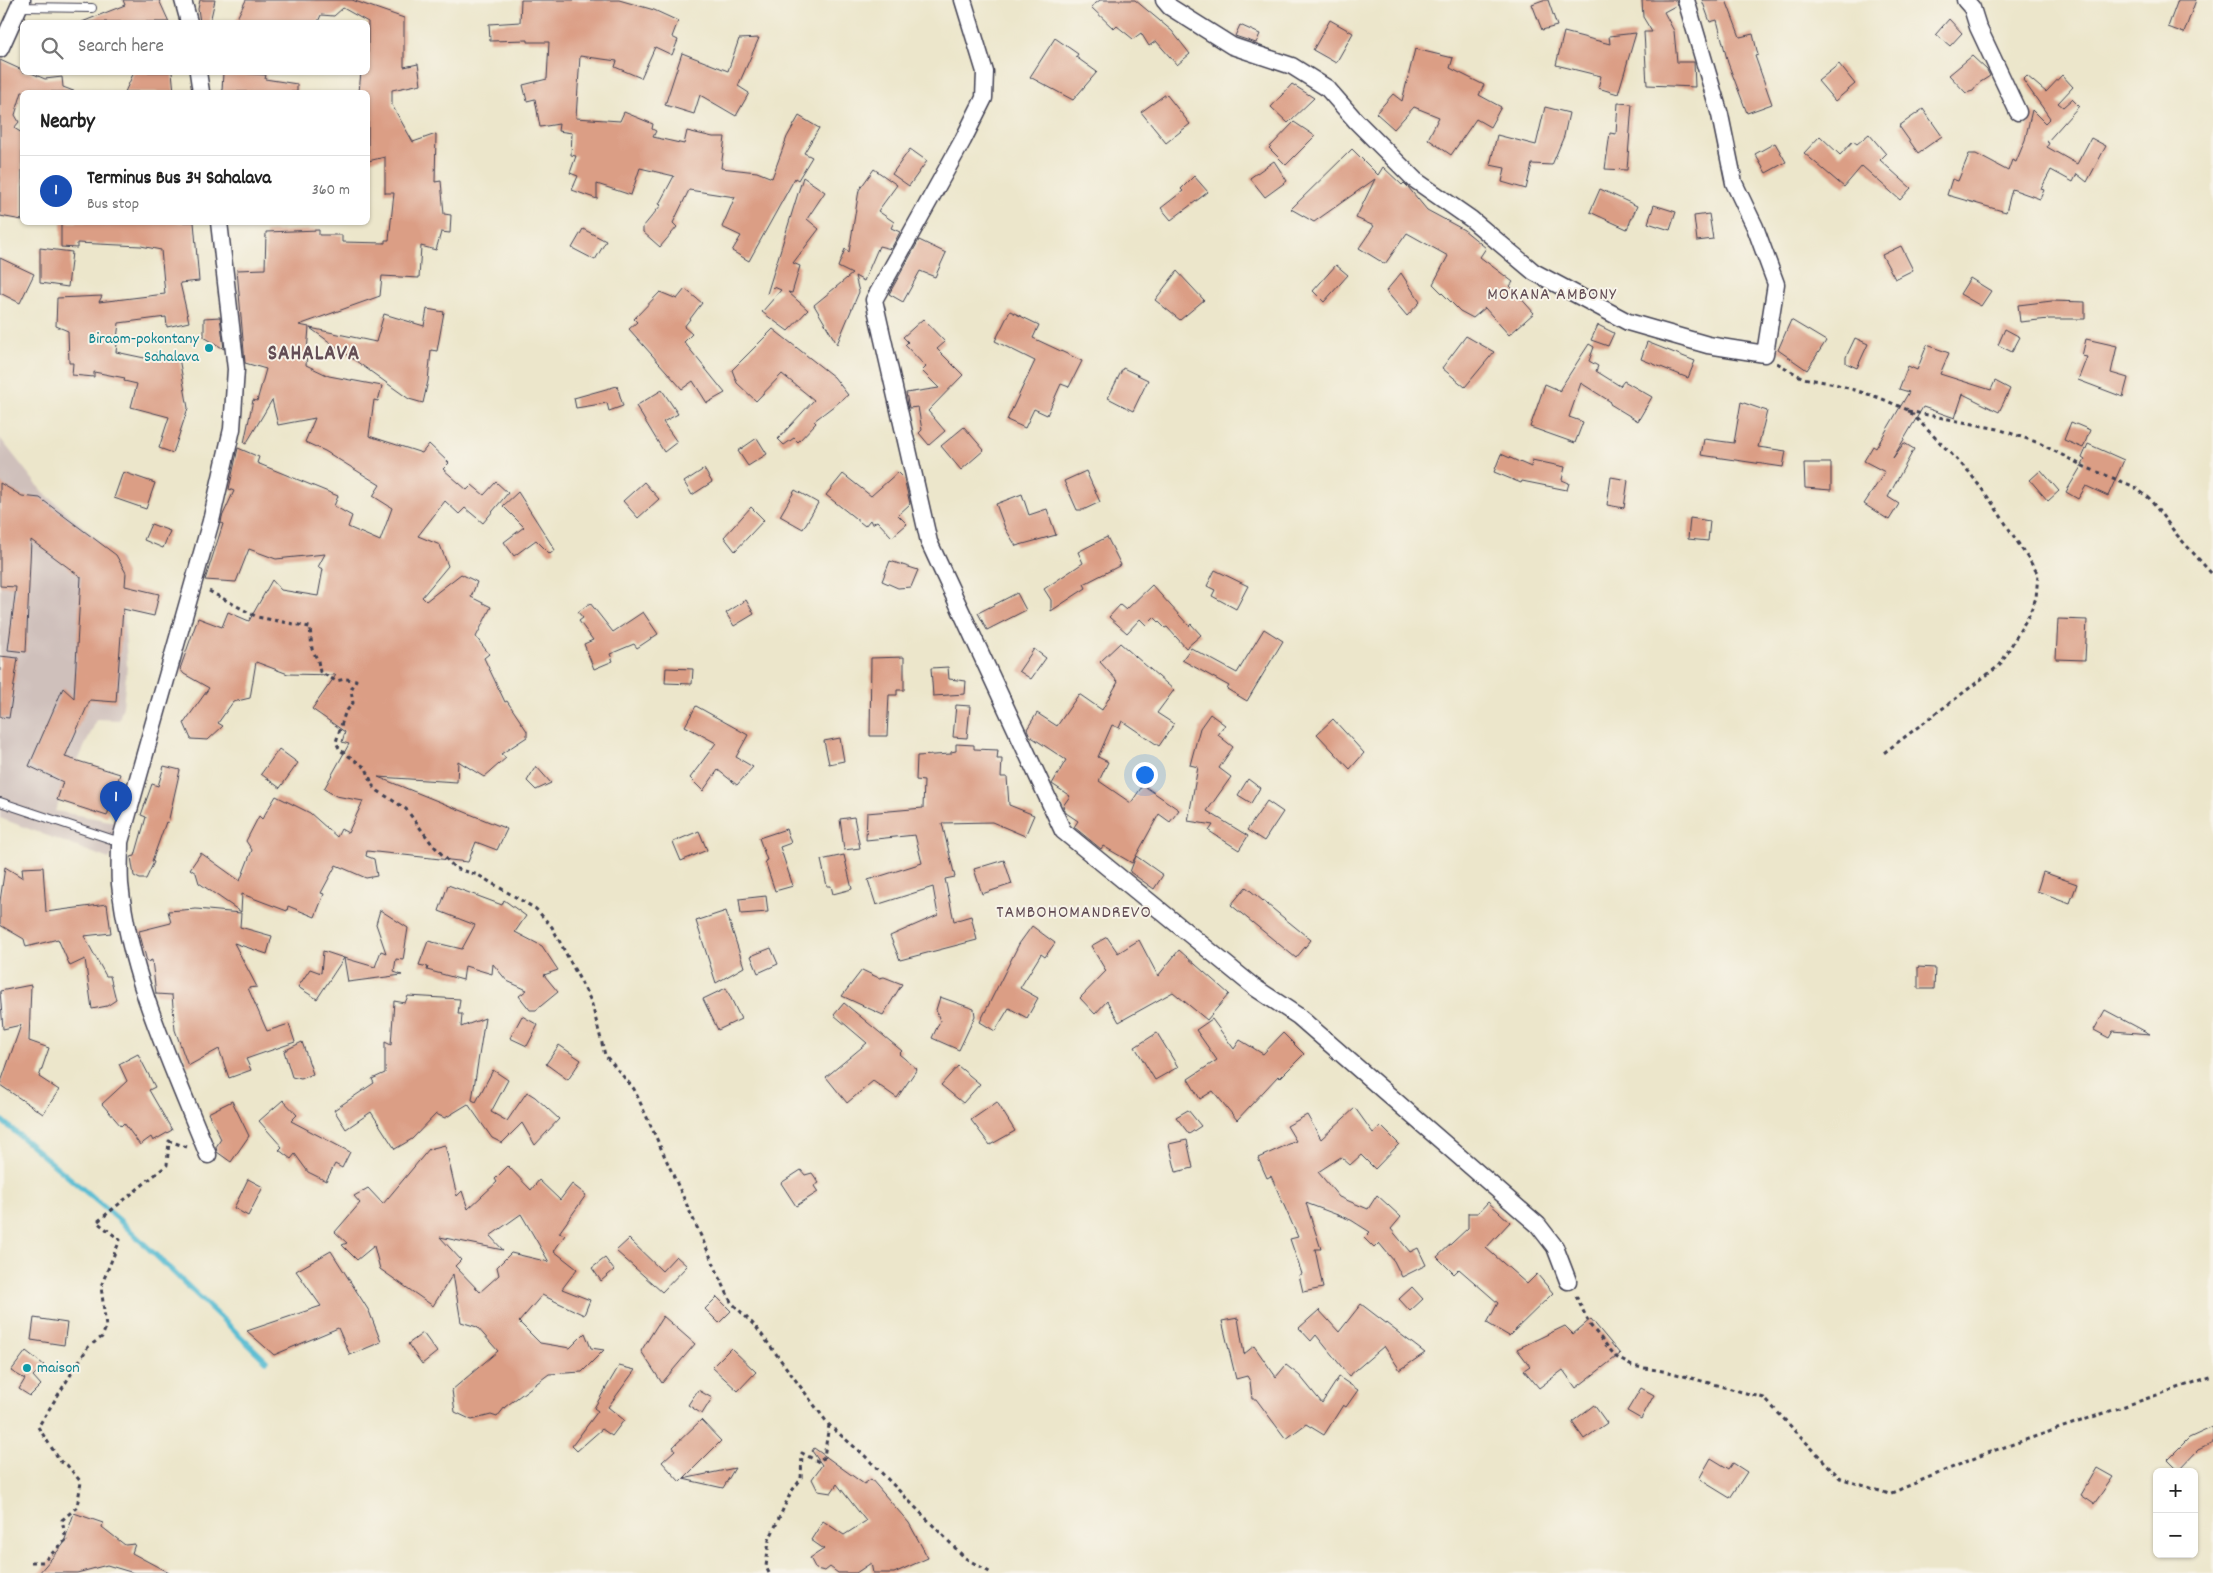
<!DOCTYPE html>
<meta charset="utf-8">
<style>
:root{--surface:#fff;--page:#f2f2f2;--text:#222;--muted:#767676;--line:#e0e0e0;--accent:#1f6fb2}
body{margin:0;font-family:Dekko,sans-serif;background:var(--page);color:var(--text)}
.controls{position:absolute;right:15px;bottom:15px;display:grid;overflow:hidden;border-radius:8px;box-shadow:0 1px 4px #0004}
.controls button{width:45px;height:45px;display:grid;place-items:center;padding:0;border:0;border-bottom:1px solid var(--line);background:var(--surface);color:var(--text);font:25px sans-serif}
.you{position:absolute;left:1144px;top:774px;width:18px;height:18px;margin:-12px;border:4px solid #fff;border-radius:50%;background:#1a73e8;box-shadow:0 0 0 8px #1a73e833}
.badge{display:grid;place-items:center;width:32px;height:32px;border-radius:50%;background:var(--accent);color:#fff;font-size:16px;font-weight:700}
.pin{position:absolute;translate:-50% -41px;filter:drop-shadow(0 1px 2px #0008)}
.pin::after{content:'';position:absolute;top:26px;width:18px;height:15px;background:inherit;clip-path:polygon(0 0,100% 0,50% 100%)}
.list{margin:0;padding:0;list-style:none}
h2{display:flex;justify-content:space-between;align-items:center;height:65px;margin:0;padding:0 20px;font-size:21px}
h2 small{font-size:16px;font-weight:400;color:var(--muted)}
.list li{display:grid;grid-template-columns:32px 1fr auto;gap:15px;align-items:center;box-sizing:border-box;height:70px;padding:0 20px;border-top:1px solid var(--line)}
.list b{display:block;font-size:19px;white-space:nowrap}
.list p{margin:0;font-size:16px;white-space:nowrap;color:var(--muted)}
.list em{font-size:16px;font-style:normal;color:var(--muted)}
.icon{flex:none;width:28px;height:28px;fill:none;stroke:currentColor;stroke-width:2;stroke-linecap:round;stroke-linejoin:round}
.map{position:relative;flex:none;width:2213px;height:1573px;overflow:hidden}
.search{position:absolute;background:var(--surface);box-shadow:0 1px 4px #0004;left:20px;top:20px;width:350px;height:55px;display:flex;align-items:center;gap:12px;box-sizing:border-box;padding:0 18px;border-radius:8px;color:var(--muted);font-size:19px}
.panel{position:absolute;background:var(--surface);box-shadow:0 1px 4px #0004;left:20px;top:90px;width:350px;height:135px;border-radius:8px}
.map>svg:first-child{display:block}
</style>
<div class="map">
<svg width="2213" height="1573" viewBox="0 0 2213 1573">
<rect width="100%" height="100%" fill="#f7f3e8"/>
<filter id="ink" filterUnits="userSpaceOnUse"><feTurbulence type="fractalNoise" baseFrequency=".02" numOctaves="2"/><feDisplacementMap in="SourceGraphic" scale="10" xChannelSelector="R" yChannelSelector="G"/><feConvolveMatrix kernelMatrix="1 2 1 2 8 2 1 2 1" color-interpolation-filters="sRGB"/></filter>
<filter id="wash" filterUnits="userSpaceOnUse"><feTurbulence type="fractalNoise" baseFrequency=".0096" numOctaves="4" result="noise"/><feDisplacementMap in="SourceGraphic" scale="20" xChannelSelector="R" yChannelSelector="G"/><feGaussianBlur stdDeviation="1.12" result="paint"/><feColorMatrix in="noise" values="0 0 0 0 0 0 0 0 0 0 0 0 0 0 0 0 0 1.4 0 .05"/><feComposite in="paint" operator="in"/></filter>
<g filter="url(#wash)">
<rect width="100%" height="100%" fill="#ece6cb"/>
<path fill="#cfc0bb" d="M 0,438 L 41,490 L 121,560 L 127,666 L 123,706 L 119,720 L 97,719 L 55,811 L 116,822 L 120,842 L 109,859 L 0,818 Z"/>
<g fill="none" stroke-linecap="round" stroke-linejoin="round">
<path stroke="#54bbd2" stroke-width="5.5" d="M 0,1119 L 118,1219 L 266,1361"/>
</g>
<g id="blocks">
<path fill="#db9e85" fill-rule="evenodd" d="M 123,0 L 159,0 L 169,22 L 82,22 L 125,5 Z
M 200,0 L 215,0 L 210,22 L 200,22 L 198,9 Z
M 246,0 L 352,0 L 404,18 L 404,67 L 418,64 L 421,84 L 392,90 L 392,105 L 413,142 L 436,134 L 435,182 L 441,181 L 444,214 L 451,215 L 450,233 L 441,232 L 436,250 L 421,246 L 419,278 L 382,276 L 380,296 L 299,325 L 309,327 L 306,365 L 329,376 L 382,386 L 378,401 L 374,400 L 369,436 L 422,453 L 429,444 L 449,463 L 443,469 L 467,490 L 472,485 L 484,495 L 496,482 L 508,493 L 483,523 L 465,508 L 459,514 L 445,501 L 418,536 L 440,545 L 448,566 L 422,597 L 426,601 L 461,574 L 477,582 L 471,597 L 491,607 L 476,637 L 489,654 L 484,658 L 505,702 L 507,701 L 527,731 L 527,737 L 501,754 L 506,758 L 484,777 L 458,761 L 457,782 L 378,777 L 507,829 L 497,850 L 476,842 L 468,862 L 367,851 L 366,856 L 374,859 L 377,876 L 366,878 L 336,865 L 321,893 L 324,894 L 315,917 L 288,906 L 287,911 L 242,894 L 241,912 L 199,883 L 196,873 L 190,869 L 201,853 L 240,881 L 252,850 L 246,841 L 259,816 L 262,819 L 276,796 L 310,813 L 337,837 L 341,829 L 348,833 L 363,801 L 336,796 L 324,789 L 349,744 L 342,742 L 345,732 L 312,709 L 336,675 L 288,674 L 256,662 L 250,698 L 233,702 L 218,723 L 223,726 L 208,740 L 191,739 L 184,723 L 209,688 L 184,674 L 180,669 L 198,618 L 222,627 L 228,612 L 249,621 L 272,580 L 281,590 L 318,596 L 323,569 L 318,567 L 325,554 L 276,559 L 249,549 L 236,582 L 205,580 L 223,524 L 221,523 L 222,517 L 234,491 L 229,489 L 238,448 L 259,457 L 257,463 L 338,496 L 334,506 L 352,516 L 348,527 L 380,541 L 392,508 L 373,496 L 380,485 L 325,451 L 305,442 L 315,418 L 278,425 L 272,400 L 246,444 L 244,443 L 253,400 L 257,401 L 266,369 L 245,363 L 237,270 L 265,269 L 266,232 L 319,230 L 319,235 L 342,235 L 342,242 L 385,243 L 385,240 L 389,240 L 394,193 L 385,193 L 385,157 L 368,161 L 368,92 L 359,92 L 361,72 L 368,72 L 368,22 L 343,8 L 334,16 L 321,15 L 318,22 L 235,22 Z
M 521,0 L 619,0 L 654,10 L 678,21 L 672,37 L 678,40 L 672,55 L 655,47 L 641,78 L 615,67 L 617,61 L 580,56 L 576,118 L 620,121 L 624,112 L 653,124 L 652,129 L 656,131 L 653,137 L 684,144 L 687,131 L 713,137 L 725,137 L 721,168 L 757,172 L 772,178 L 787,137 L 799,116 L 819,128 L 804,153 L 812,157 L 798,180 L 795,178 L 749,261 L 732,251 L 741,236 L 722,227 L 735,197 L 689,190 L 673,223 L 677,227 L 660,247 L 643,232 L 643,227 L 661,205 L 659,204 L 674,176 L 640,168 L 631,195 L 597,184 L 597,199 L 572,190 L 578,176 L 570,173 L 576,156 L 571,155 L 572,133 L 558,131 L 559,124 L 540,127 L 535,99 L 527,101 L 523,85 L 547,79 L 549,42 L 528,42 L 528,40 L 490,41 L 489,24 L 520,22 Z
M 1100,0 L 1135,0 L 1172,31 L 1190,54 L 1177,65 L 1156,41 L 1149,46 L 1141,33 L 1133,39 L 1117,26 L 1114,29 L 1091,7 Z
M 1543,0 L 1548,0 L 1557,26 L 1542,30 L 1532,4 Z
M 1642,0 L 1676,0 L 1677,5 L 1664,12 L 1674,31 L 1677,62 L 1694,62 L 1695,87 L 1647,85 L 1644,32 L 1652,32 L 1643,17 Z
M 1702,0 L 1726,0 L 1740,37 L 1753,34 L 1758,55 L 1755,56 L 1772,104 L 1747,113 L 1728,63 L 1717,20 L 1710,22 Z
M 2178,0 L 2196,0 L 2184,33 L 2168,27 Z
M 1949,19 L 1962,33 L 1950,46 L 1936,34 Z
M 1330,20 L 1353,33 L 1336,63 L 1313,50 Z
M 1240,25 L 1260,34 L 1256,43 L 1235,36 Z
M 1564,32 L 1610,44 L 1609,36 L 1636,33 L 1618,94 L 1598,88 L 1601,76 L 1556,65 Z
M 759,38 L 738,86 L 749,93 L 736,116 L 700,95 L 694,114 L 665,105 L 682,53 L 728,71 L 739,39 Z
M 1055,38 L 1078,54 L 1076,57 L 1097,72 L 1073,100 L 1030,77 Z
M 1415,49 L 1453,58 L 1450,68 L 1484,85 L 1479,95 L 1501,107 L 1490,127 L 1476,119 L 1451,155 L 1428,139 L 1439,117 L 1414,107 L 1394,129 L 1376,113 L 1393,94 L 1402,101 Z
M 1972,56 L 1987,70 L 1990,76 L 1979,83 L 1973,91 L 1966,93 L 1949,75 Z
M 0,60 L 22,70 L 22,72 L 29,72 L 45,79 L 62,77 L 63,87 L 76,92 L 22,92 L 15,115 L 19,122 L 14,128 L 22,133 L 22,220 L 0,216 Z
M 1839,64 L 1855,84 L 1835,101 L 1818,81 Z
M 134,72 L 172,72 L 174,92 L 125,92 Z
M 223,72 L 266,75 L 265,79 L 297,84 L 297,92 L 222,92 Z
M 2062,75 L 2073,87 L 2058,103 L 2063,107 L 2072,99 L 2079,106 L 2047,142 L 2049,143 L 2047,147 L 2077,164 L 2091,138 L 2106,146 L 2087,182 L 2077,174 L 2073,182 L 2051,170 L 2041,189 L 2044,190 L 2040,199 L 2012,189 L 2006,212 L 1947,195 L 1952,179 L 1958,181 L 1969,154 L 1976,154 L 2008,171 L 2012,160 L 2016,162 L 2025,140 L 2032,110 L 2045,123 L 2050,118 L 2023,80 L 2027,76 L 2046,92 Z
M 1292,84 L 1314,98 L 1288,123 L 1271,107 Z
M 1166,94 L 1190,124 L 1166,143 L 1141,112 Z
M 1618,103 L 1632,104 L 1627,170 L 1605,169 L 1610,133 L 1616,134 Z
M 1545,107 L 1569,113 L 1564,136 L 1552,165 L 1532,164 L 1526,189 L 1502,182 L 1505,168 L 1490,165 L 1497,135 L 1536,145 Z
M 1923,109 L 1942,136 L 1918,153 L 1899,126 Z
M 1294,122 L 1315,136 L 1286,165 L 1269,148 Z
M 1869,134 L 1886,154 L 1880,160 L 1911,188 L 1900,200 L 1862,166 L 1844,187 L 1804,153 L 1820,136 L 1840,155 L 1853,141 L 1857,144 Z
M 1775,143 L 1786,162 L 1766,173 L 1755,154 Z
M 910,149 L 927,161 L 909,186 L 892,174 Z
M 1352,149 L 1378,175 L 1383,167 L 1402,185 L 1404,183 L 1408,187 L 1427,210 L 1464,230 L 1486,248 L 1480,257 L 1513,282 L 1510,286 L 1534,313 L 1509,335 L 1485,308 L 1473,318 L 1460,311 L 1433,284 L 1448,256 L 1407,233 L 1385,264 L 1359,248 L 1374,226 L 1356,218 L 1375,179 L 1314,222 L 1291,209 Z
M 1274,161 L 1287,181 L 1265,197 L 1250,178 Z
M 874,169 L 897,185 L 878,211 L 894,222 L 891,228 L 900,232 L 891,249 L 879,246 L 864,281 L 855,276 L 859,292 L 837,344 L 814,305 L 852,274 L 838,267 L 845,249 L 849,252 L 859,190 Z
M 1194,176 L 1208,192 L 1171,220 L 1161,208 L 1183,191 L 1181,189 Z
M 803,177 L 825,192 L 807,219 L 819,229 L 793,263 L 800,266 L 792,293 L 788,292 L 808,310 L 788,331 L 762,312 L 781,290 L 774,287 L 767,294 Z
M 1600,189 L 1637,206 L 1627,229 L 1590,212 Z
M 1654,205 L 1676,212 L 1670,230 L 1648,223 Z
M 1709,214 L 1713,239 L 1697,241 L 1694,216 Z
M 61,222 L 194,222 L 199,281 L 180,283 L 189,322 L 167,327 L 166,317 L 119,323 L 117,339 L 108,341 L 117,344 L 116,352 L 154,360 L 155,353 L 179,358 L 188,408 L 173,453 L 159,448 L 169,417 L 131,407 L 137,384 L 124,381 L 125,378 L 94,372 L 94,377 L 72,375 L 73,363 L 69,363 L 68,331 L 56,326 L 57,298 L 102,296 L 99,302 L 165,294 L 161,250 L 141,246 L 77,243 L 77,248 L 61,247 Z
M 583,229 L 606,241 L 595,260 L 572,248 Z
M 919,240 L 946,253 L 935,277 L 920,271 L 903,302 L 889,294 Z
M 1901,246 L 1913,270 L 1895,279 L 1882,255 Z
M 40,248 L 72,252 L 68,287 L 40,283 Z
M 0,258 L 34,274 L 20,303 L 0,293 Z
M 1336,265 L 1348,275 L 1324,302 L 1313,291 Z
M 1177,271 L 1204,300 L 1180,320 L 1155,300 Z
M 1401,273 L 1420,302 L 1407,316 L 1386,291 Z
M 1970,278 L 1991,291 L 1981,306 L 1960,294 Z
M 685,289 L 702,303 L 684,327 L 692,334 L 684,342 L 725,393 L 707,403 L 693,381 L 682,389 L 629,329 L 637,322 L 634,319 L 660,292 L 677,299 Z
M 2052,301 L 2085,302 L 2085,319 L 2049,319 L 2020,322 L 2018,305 Z
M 427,309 L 444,312 L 437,351 L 431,350 L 428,381 L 423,403 L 409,399 L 310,328 L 376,342 L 384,314 L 424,326 Z
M 1010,311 L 1039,325 L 1033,338 L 1082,361 L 1069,387 L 1061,384 L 1047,415 L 1034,409 L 1025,428 L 1007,420 L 1035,361 L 995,341 Z
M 220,317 L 224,349 L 204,337 L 204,318 Z
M 923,319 L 945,342 L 937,349 L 963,375 L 928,411 L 945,431 L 929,445 L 919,433 L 922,430 L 918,407 L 909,408 L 906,393 L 939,388 L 922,371 L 926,367 L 905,345 L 908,342 L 903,337 Z
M 1791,320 L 1826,341 L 1807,370 L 1778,350 Z
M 1598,325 L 1614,333 L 1608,346 L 1591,340 Z
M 773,329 L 834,377 L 848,395 L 814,421 L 816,423 L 798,442 L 794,438 L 784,445 L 778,439 L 814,400 L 782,374 L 756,401 L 737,383 L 732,370 Z
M 2005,329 L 2020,337 L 2012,352 L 1998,345 Z
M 1466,336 L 1494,352 L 1465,387 L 1442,368 Z
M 1855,338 L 1868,344 L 1857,368 L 1846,363 L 1846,357 Z
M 2086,339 L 2117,346 L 2111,373 L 2128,378 L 2123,397 L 2078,380 L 2087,357 L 2082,356 Z
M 1647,342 L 1695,361 L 1688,378 L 1641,359 Z
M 1589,344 L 1594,347 L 1589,361 L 1598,366 L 1596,371 L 1620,386 L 1624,381 L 1652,397 L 1638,421 L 1610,404 L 1611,402 L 1581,383 L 1569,417 L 1583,422 L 1575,443 L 1530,427 L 1545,384 L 1561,391 L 1560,389 Z
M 1927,345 L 1949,353 L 1940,374 L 1991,390 L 1995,381 L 2010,389 L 1999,412 L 1963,394 L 1955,418 L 1923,407 L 1893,458 L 1904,443 L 1914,449 L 1888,497 L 1899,504 L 1889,520 L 1864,504 L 1885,472 L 1864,461 L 1873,446 L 1876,448 L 1909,392 L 1899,389 L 1908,366 L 1917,370 Z
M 1123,368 L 1148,380 L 1133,411 L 1108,398 Z
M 617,386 L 623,406 L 609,411 L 607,403 L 576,408 L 574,398 Z
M 662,390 L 678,414 L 663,422 L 677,442 L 664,452 L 636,406 Z
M 1741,402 L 1767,411 L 1758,447 L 1786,451 L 1783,467 L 1701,455 L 1704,439 L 1734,443 Z
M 2071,422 L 2090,430 L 2083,448 L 2064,440 Z
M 964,427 L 984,450 L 961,470 L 941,446 Z
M 757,438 L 767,454 L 748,466 L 738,451 Z
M 2088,444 L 2124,460 L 2108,496 L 2086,486 L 2078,499 L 2066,492 L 2085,460 L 2082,458 Z
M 1501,454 L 1531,467 L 1532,460 L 1565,467 L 1562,480 L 1569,483 L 1567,490 L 1522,481 L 1521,483 L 1494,472 Z
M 1804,463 L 1831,463 L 1831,490 L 1805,488 Z
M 704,469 L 712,482 L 692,495 L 684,482 Z
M 2041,470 L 2059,491 L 2048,501 L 2030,480 Z
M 1086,471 L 1100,502 L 1083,510 L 1077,510 L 1064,481 Z
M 123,472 L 155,483 L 146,509 L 114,498 Z
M 898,472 L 904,478 L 910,504 L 898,515 L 907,524 L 892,537 L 877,521 L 872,524 L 870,520 L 865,526 L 826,495 L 843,474 L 871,496 Z
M 1611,477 L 1628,480 L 1624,508 L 1607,505 Z
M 644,482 L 659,499 L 638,518 L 623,501 Z
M 0,483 L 22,496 L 40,498 L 116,555 L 126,573 L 125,586 L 159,594 L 154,616 L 123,609 L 116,702 L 90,700 L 65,757 L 120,774 L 107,816 L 57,800 L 63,782 L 29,766 L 63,688 L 74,698 L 81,577 L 31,540 L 26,652 L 8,650 L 16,587 L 0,586 Z
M 795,490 L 818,503 L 803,529 L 780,516 Z
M 518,492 L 555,550 L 550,554 L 536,540 L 514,556 L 504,542 L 524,527 L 503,506 Z
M 1022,494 L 1029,515 L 1047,509 L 1056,535 L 1016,546 L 1005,528 L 996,504 Z
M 751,507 L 764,520 L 735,551 L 724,537 Z
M 1690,518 L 1710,521 L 1708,541 L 1688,539 Z
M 151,524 L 170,531 L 163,548 L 144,540 Z
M 1107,537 L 1121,565 L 1084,584 L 1086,588 L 1051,611 L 1051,600 L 1044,589 L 1083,563 L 1078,552 Z
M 890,561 L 918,570 L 911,587 L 898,588 L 882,581 Z
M 1215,570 L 1248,586 L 1236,609 L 1212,596 L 1215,590 L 1207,586 Z
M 1152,585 L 1189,626 L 1191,624 L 1201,635 L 1186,648 L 1167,627 L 1165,628 L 1154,617 L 1146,625 L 1140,619 L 1127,633 L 1109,617 L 1120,605 L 1126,610 Z
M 1017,593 L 1026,610 L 987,630 L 978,613 Z
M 746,600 L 754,614 L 734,626 L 726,613 Z
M 590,603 L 613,632 L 643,612 L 658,634 L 637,648 L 634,644 L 610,654 L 613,661 L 594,669 L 584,644 L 593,640 L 579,621 L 583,618 L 578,612 Z
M 2058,619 L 2087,620 L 2085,660 L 2056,659 Z
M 1264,629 L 1283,641 L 1247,701 L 1227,689 L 1229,686 L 1182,660 L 1191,648 L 1237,673 Z
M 1120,643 L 1174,690 L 1157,713 L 1174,724 L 1159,746 L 1122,721 L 1119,728 L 1112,725 L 1098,757 L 1108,762 L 1099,781 L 1131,803 L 1143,785 L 1179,810 L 1170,822 L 1159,814 L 1136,856 L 1163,875 L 1154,889 L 1130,872 L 1136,856 L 1132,863 L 1103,846 L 1101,849 L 1074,827 L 1078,821 L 1066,813 L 1063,806 L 1070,796 L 1052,784 L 1066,760 L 1030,736 L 1027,729 L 1037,713 L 1057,726 L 1079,694 L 1102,710 L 1118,682 L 1100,662 Z
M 1034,649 L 1046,658 L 1031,679 L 1019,671 Z
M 0,656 L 18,658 L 9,718 L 0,717 Z
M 904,657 L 904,690 L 897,690 L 897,695 L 889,695 L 887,736 L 870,736 L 871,658 Z
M 948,667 L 949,679 L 966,681 L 965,694 L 933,696 L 931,668 Z
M 666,668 L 693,669 L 692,684 L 665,683 Z
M 956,705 L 970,706 L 967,738 L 953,737 Z
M 696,706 L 748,735 L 736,757 L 753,767 L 737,785 L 718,770 L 703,791 L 690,778 L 716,743 L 685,726 Z
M 1210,714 L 1225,725 L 1218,735 L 1233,747 L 1219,768 L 1231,777 L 1207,811 L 1248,836 L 1239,850 L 1209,831 L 1213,825 L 1188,821 L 1198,767 L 1190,765 L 1200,728 Z
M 1333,719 L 1364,753 L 1350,769 L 1317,734 Z
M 840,738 L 844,761 L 829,764 L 824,741 Z
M 956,744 L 974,745 L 974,749 L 998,750 L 997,759 L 1002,759 L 1001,777 L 1007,777 L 1009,805 L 1034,815 L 1025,836 L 992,822 L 942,823 L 955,877 L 945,879 L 954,921 L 971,916 L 977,940 L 900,960 L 890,936 L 938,915 L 933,887 L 876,905 L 868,880 L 922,863 L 915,835 L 866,840 L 867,813 L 923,808 L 924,781 L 916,780 L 917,756 L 951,754 L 951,752 L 956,751 Z
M 279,749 L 298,763 L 280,788 L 261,774 Z
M 164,766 L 180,770 L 168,823 L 166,822 L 152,861 L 154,862 L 146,879 L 140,879 L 134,876 L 131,857 L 135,856 L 146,817 L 141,815 L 152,784 L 158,786 Z
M 536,766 L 551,783 L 536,790 L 527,781 Z
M 1248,779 L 1260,788 L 1251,803 L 1238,795 Z
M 1267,801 L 1283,812 L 1264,841 L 1247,830 Z
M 854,817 L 860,848 L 844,850 L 840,819 Z
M 786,829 L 791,843 L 780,847 L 793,886 L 775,891 L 765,861 L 767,860 L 759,838 Z
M 699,831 L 707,850 L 681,861 L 673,842 Z
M 844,855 L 852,889 L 833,894 L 831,886 L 827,886 L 821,860 Z
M 1004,860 L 1012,884 L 982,894 L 974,869 Z
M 5,867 L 23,878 L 22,868 L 43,867 L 46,912 L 107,904 L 111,933 L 84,936 L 106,976 L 110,976 L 116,1000 L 107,1006 L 92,1009 L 85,959 L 70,966 L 58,939 L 26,947 L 24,939 L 0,925 L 0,901 Z
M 2043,872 L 2077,884 L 2070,903 L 2037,891 Z
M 448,885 L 502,905 L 504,900 L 526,916 L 515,932 L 542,946 L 558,970 L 544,975 L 558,992 L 536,1010 L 530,1010 L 519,996 L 527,990 L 507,981 L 493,964 L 492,974 L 465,966 L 463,980 L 427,970 L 428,967 L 419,965 L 428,941 L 462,949 L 475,925 L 439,911 Z
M 1246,887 L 1311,940 L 1296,958 L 1231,905 Z
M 766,896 L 768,912 L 741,914 L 739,899 Z
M 196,909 L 241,913 L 240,927 L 272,936 L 267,954 L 234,943 L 257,987 L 248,988 L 267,1031 L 289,1024 L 295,1042 L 246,1059 L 251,1070 L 229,1078 L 219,1049 L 188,1066 L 175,1030 L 172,995 L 156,994 L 152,960 L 147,962 L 139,931 L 171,923 L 168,911 Z
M 380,910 L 408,928 L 403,960 L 396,959 L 394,972 L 402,975 L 348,982 L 344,958 L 375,967 L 381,951 L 386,953 L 376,924 Z
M 726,911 L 744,967 L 716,983 L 696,921 Z
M 1032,926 L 1055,943 L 1045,957 L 1041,954 L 1020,988 L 1038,998 L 1027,1018 L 1009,1008 L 995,1031 L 980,1022 L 1019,944 Z
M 1107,937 L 1118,953 L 1139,940 L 1158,976 L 1179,950 L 1229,994 L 1207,1020 L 1173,992 L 1119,1022 L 1107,1001 L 1095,1014 L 1080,998 L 1106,971 L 1091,946 Z
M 771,948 L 778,964 L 758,973 L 751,956 Z
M 323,951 L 344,958 L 317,999 L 298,987 L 310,969 L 321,973 Z
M 1918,967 L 1935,968 L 1934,989 L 1918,989 Z
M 862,970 L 879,978 L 884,977 L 902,984 L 883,1015 L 842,996 Z
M 31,985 L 29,1041 L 49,1048 L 39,1077 L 59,1090 L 43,1114 L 0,1085 L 21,1025 L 3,1029 L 0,991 Z
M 726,988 L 741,1019 L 718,1030 L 703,999 Z
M 408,996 L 460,999 L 458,1014 L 462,1014 L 461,1027 L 485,1018 L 472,1100 L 476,1102 L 493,1070 L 508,1080 L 491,1112 L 507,1121 L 527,1092 L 535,1097 L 559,1119 L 535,1145 L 522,1123 L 502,1143 L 492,1138 L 468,1104 L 445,1118 L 436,1114 L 412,1139 L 395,1149 L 371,1112 L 346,1129 L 334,1110 L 374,1083 L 372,1079 L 385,1073 L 385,1042 L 391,1045 L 394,1001 L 405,1003 Z
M 940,997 L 974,1009 L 975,1016 L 959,1050 L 932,1038 L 940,1021 L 936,1010 Z
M 844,1003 L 902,1051 L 899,1054 L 917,1069 L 897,1098 L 873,1081 L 847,1103 L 826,1077 L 867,1043 L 834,1015 Z
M 2105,1010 L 2150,1034 L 2113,1031 L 2109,1038 L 2094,1030 Z
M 522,1016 L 538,1025 L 527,1046 L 510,1038 Z
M 1212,1019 L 1234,1049 L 1240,1040 L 1263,1054 L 1283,1033 L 1304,1054 L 1280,1078 L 1278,1076 L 1237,1120 L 1213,1091 L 1200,1099 L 1188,1079 L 1217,1060 L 1196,1030 Z
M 1157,1033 L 1178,1067 L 1155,1080 L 1135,1047 Z
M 302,1042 L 313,1074 L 301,1079 L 292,1077 L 284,1051 Z
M 559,1045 L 581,1060 L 568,1080 L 546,1064 Z
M 138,1054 L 155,1087 L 149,1090 L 172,1130 L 153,1141 L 151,1137 L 140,1145 L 124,1123 L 121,1126 L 102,1104 L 127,1081 L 119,1064 Z
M 958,1066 L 980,1084 L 963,1103 L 941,1085 Z
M 283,1100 L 297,1115 L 291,1121 L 350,1152 L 342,1168 L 335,1164 L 326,1181 L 308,1172 L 295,1154 L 291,1159 L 279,1150 L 282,1147 L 259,1121 Z
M 232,1101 L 249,1136 L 231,1162 L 217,1152 L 216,1147 L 221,1139 L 208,1113 Z
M 997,1102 L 1015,1131 L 990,1145 L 971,1120 Z
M 1355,1108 L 1373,1133 L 1381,1126 L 1399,1144 L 1375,1169 L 1361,1155 L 1350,1165 L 1341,1157 L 1318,1172 L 1339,1197 L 1368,1209 L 1377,1195 L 1401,1217 L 1391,1229 L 1410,1252 L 1418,1248 L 1426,1265 L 1402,1277 L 1394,1261 L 1379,1243 L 1374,1248 L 1364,1238 L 1370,1232 L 1351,1220 L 1306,1203 L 1321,1249 L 1315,1249 L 1323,1288 L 1303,1292 L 1299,1275 L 1302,1274 L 1290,1239 L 1298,1237 L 1271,1176 L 1267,1178 L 1258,1158 L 1296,1141 L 1287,1126 L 1307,1115 L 1321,1139 Z
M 1188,1110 L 1201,1126 L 1189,1134 L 1176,1117 Z
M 1187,1140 L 1193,1168 L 1176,1172 L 1169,1144 Z
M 445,1145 L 457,1196 L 462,1191 L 468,1209 L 497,1182 L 495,1179 L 508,1166 L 531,1190 L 539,1180 L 560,1200 L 572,1184 L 586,1195 L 559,1233 L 565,1235 L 554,1251 L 577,1269 L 562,1289 L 590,1300 L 584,1315 L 542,1295 L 519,1322 L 540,1343 L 570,1348 L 585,1333 L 591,1348 L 604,1350 L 582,1372 L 549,1374 L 505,1407 L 497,1417 L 491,1415 L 472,1420 L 455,1412 L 452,1390 L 498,1351 L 477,1327 L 461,1322 L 453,1274 L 433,1306 L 380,1269 L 374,1246 L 357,1260 L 342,1245 L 347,1243 L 335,1232 L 360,1203 L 354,1196 L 368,1188 L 383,1204 L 429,1149 ZM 521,1214 L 549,1262 L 511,1253 L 497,1267 L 499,1275 L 480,1292 L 455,1266 L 461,1260 L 440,1237 L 503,1250 L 490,1236 Z
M 801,1170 L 805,1175 L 812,1173 L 819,1183 L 814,1186 L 818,1192 L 796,1206 L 781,1183 Z
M 248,1179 L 263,1187 L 248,1216 L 234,1208 Z
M 1488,1202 L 1510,1222 L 1486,1248 L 1527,1284 L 1537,1274 L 1553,1293 L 1509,1336 L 1487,1323 L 1498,1303 L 1459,1269 L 1454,1274 L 1437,1257 L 1468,1228 L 1468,1213 L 1478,1213 Z
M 629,1239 L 662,1271 L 676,1256 L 687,1266 L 662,1292 L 616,1251 Z
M 331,1251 L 369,1311 L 381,1342 L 350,1355 L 338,1328 L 274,1355 L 247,1331 L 321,1306 L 296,1271 Z
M 605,1258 L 614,1270 L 601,1281 L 592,1268 Z
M 1412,1287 L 1423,1299 L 1410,1311 L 1399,1299 Z
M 717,1297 L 731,1311 L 719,1323 L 705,1309 Z
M 1361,1304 L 1425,1353 L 1400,1370 L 1384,1346 L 1349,1376 L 1316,1335 L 1311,1341 L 1299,1328 L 1319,1310 L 1339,1332 Z
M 663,1316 L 695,1344 L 662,1383 L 641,1351 Z
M 34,1318 L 67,1323 L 64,1345 L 31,1340 Z
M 1238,1318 L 1244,1354 L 1254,1346 L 1276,1377 L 1286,1365 L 1300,1376 L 1322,1403 L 1339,1377 L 1358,1390 L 1346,1407 L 1343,1405 L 1324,1435 L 1306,1424 L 1286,1439 L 1256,1399 L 1252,1399 L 1250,1381 L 1247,1376 L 1236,1379 L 1222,1321 Z
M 1591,1319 L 1620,1354 L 1576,1388 L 1563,1370 L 1539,1388 L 1524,1370 L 1530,1366 L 1517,1349 L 1565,1326 L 1573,1334 Z
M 423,1333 L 437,1352 L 422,1364 L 408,1344 Z
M 731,1348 L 756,1372 L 738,1391 L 712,1367 Z
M 26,1351 L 44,1365 L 33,1376 L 41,1385 L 30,1396 L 19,1389 L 25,1379 L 11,1371 Z
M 619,1366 L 635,1370 L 608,1407 L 624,1420 L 612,1436 L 602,1429 L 577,1451 L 572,1446 L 598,1411 L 594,1408 Z
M 1641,1388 L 1654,1395 L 1641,1419 L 1627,1411 Z
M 698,1390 L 712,1398 L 702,1414 L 688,1405 Z
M 1594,1405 L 1607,1423 L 1584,1439 L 1572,1422 Z
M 701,1420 L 721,1441 L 680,1482 L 662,1462 L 675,1450 L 673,1447 Z
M 2213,1427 L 2213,1443 L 2198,1450 L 2179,1470 L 2168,1459 L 2189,1438 Z
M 814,1448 L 864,1484 L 871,1479 L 909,1523 L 928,1558 L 894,1573 L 873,1573 L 871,1563 L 856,1573 L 838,1573 L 830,1567 L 825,1571 L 816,1569 L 810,1558 L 824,1549 L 811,1540 L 823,1521 L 844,1535 L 866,1521 L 837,1484 L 831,1493 L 818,1491 L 812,1479 L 822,1465 L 812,1451 Z
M 1711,1458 L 1729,1469 L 1733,1463 L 1747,1472 L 1730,1498 L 1699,1479 Z
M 735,1468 L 723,1488 L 683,1479 Z
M 2097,1468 L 2113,1477 L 2094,1504 L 2081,1495 Z
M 74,1513 L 103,1523 L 102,1527 L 125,1545 L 135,1544 L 132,1553 L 169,1573 L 134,1573 L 107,1565 L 77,1573 L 39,1573 L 63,1545 Z"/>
</g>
</g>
<g filter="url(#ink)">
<use href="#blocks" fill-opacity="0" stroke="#403f51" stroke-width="1"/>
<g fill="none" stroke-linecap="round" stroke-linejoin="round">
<defs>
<path id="service" d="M 26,2 L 24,7 L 92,8
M 0,802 L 120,842"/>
<path id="minor" d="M 183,0 L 189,22
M 963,0 L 985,72 L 984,98 L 963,140 L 874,300 L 929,542 L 1063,831 L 1254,987 L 1298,1016 L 1538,1225 L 1555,1247 L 1568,1281
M 1164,0 L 1170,7 L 1232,46 L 1292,66 L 1327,88 L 1356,121 L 1415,180 L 1471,219 L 1534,272 L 1628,322 L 1708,345 L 1765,354 L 1776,284 L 1755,227 L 1734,183 L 1720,115 L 1686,0
M 1965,0 L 1972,8 L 1978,27 L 2018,112
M 0,49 L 22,0
M 198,72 L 201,92
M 208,1155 C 173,1067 130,979 120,884 C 119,870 120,856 120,842 L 211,521 L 232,429 L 236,369 L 219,222"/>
</defs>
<use href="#service" stroke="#403f51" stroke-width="10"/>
<use href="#minor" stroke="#403f51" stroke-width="19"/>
<path stroke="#403f51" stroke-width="3" stroke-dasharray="4 4" stroke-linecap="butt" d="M 1777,363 L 1803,378 L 1835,384 L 1880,398 L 1908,410 L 1969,472 L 1993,504 L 2038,574 L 2036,598 L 2029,615 L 2000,665 L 1881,755
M 1908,411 L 1998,429 L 2039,443 L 2085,467 L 2133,486 L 2149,498 L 2177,535 L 2213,575
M 209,591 L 257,617 L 310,627 L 312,649 L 318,661 L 320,672 L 336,681 L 345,679 L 356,680 L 351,690 L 353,703 L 345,713 L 336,742 L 340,750 L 366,768 L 373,786 L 378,791 L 406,809 L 432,844 L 455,868 L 478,875 L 536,909 L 552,927 L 591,1001 L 605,1055 L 634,1089 L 731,1302 L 756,1327 L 829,1425 L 865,1456 L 965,1558 L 991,1573
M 1576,1296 L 1590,1325 L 1616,1357 L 1632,1366 L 1669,1372 L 1764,1398 L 1840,1478 L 1889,1494 L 1987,1453 L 2213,1376
M 31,1562 L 43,1562 L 66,1540 L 62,1520 L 77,1507 L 81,1482 L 67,1465 L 61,1462 L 38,1427 L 88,1347 L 102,1337 L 106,1327 L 101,1286 L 120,1240 L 97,1222 L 167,1165 L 169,1141 L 187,1147
M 769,1573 L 766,1567 L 769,1540 L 791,1492 L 801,1479 L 802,1453 L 819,1462 L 824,1457 L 829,1425"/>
<use href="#service" stroke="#fff" stroke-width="8"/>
<use href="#minor" stroke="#fff" stroke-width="16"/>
</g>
</g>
<g fill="#0f9aa8" stroke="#f7f3e8" stroke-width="2">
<circle cx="209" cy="348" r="5"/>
<circle cx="27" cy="1368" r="5"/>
</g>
<g text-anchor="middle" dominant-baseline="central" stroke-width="4" stroke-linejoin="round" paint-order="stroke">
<g font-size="16" fill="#0d838f" stroke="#f7f3e8" text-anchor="end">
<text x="199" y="339">Biraom-pokontany<tspan x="199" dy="18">Sahalava</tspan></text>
<text x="37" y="1368" text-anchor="start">maison</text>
</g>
<g font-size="18" letter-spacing="1" fill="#634d55" stroke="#f7f3e8">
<text x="1552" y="295">MOKANA AMBONY</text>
<text x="1074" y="913">TAMBOHOMANDREVO</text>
</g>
<g font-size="21" font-weight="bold" letter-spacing="1" fill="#634d55" stroke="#f7f3e8">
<text x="314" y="355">SAHALAVA</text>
</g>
</g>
</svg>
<div class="controls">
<button>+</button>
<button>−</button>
</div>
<div class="you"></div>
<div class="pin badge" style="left:116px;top:822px;background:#1a4fb4">1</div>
<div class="search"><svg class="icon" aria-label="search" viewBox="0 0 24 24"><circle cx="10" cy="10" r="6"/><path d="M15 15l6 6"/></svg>Search here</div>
<section class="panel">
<h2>Nearby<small></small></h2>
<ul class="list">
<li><span class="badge" style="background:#1a4fb4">1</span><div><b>Terminus Bus 34 Sahalava</b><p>Bus stop</p></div><em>360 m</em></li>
</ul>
</section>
</div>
